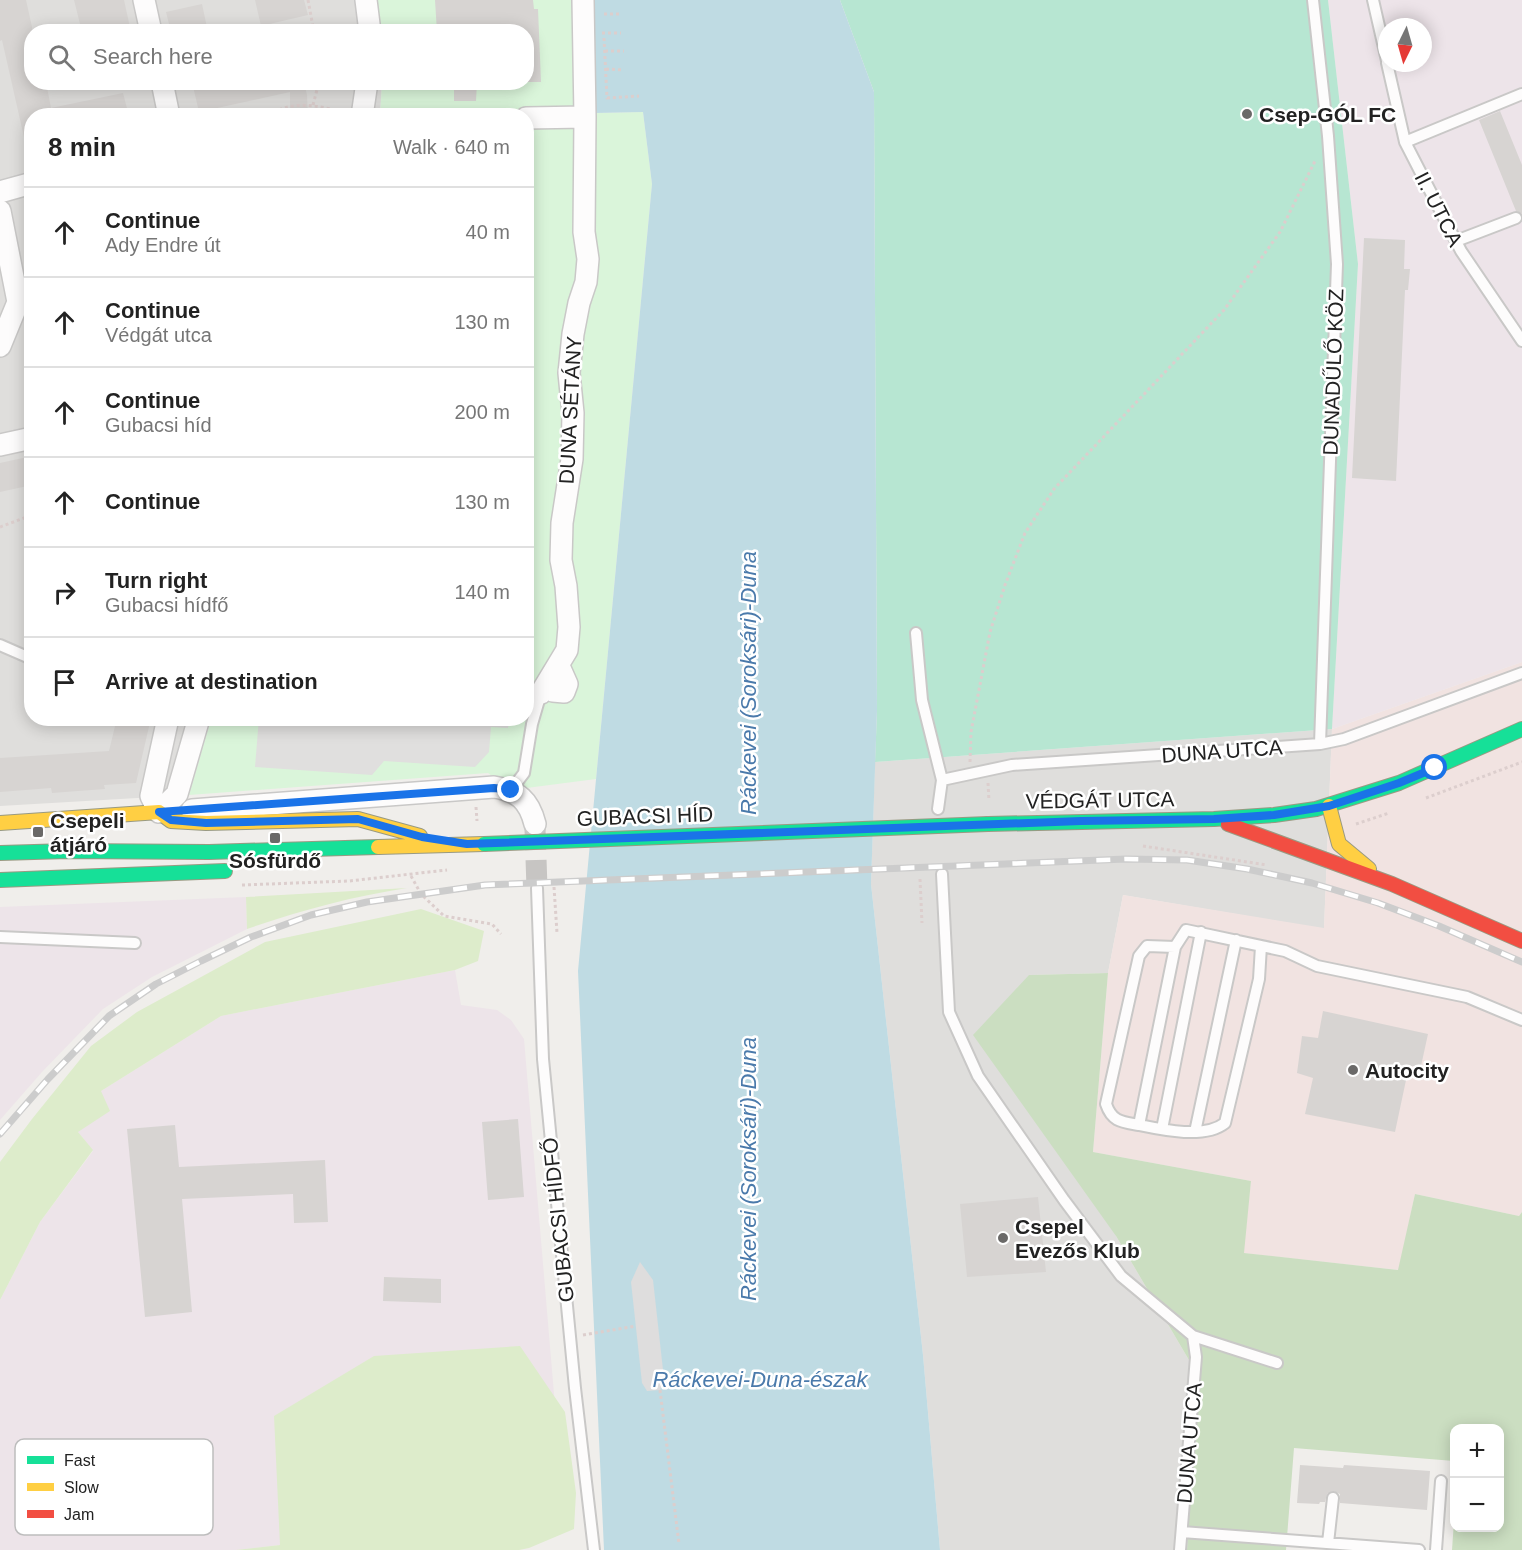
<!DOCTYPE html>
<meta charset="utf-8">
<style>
:root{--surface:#fff;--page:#f2f2f2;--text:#222;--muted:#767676;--line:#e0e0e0}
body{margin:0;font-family:Helvetica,sans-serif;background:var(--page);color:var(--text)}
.controls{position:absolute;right:18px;bottom:18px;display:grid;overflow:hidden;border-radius:12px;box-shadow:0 3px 15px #0003}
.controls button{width:54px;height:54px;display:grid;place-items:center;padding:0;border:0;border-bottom:2px solid var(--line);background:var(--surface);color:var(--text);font:30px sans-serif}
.compass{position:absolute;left:1378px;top:18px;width:54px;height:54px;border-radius:50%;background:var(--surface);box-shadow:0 3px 15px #0003;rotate:185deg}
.stop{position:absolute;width:18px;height:18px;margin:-14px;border:4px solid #1a73e8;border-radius:50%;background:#fff}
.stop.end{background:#1a73e8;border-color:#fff;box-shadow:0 2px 6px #0008}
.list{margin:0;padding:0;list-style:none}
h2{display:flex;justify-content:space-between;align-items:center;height:78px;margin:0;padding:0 24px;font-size:26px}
h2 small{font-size:20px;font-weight:400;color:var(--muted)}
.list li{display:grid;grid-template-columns:39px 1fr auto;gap:18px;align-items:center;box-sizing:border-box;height:90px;padding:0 24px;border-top:2px solid var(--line)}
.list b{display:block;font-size:22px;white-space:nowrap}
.list p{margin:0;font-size:20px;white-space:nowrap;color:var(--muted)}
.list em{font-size:20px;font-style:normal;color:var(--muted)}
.icon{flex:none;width:33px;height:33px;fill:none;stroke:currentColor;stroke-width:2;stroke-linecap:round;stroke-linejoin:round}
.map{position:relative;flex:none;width:1522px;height:1550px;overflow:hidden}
.search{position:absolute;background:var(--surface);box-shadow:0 3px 15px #0003;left:24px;top:24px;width:510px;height:66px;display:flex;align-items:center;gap:15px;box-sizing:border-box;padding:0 21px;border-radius:24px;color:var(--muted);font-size:22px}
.panel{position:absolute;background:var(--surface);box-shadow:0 3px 15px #0003;left:24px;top:108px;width:510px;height:618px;border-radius:24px}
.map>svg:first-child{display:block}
</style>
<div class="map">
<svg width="1522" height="1550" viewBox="0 0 1522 1550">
<rect width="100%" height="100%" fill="#f0eeeb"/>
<path fill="#dfdedc" d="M 0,0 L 375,0 L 380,31 L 32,32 L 32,82 L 382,83 L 380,116 L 32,116 L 32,718 L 211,719 L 189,795 L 0,806 Z
M 1332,729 L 1324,929 L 1123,895 L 1108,973 L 1029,975 L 1116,1236 L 1196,1372 L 1187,1550 L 940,1550 L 923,1355 L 871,884 L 875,762 Z"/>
<path fill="#f1e3e1" d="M 1522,662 L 1522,1212 L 1519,1216 L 1415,1194 L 1399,1270 L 1243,1253 L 1251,1181 L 1093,1152 L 1108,973 L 1123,895 L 1324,928 L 1332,729 Z"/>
<path fill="#ede4e9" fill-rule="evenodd" d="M 1328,0 L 1522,0 L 1522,662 L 1332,729 L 1358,264 ZM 1387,27 L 1423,27 L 1423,63 L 1387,63 Z
M 246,897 L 247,929 L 152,977 L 103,1009 L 42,1072 L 0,1120 L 0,907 Z
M 455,970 L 461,1005 L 497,1010 L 511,1020 L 524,1039 L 564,1512 L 236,1550 L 0,1550 L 0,1300 L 40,1222 L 93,1151 L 78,1132 L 101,1091 L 221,1016 Z"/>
<path fill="#ddeccb" d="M 407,888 C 350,897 302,910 247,929 L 246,897 Z
M 421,909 L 484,931 L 478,961 L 455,970 L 221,1016 L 101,1091 L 110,1111 L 78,1132 L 93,1150 L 40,1222 L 0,1300 L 0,1162 L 32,1119 L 91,1046 L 137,1012 L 265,942 Z
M 520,1346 L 565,1412 L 576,1493 L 574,1529 L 529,1548 L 519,1550 L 236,1550 L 280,1545 L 274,1416 L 374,1356 Z"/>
<path fill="#cbdec1" d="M 1108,973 L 1093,1152 L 1251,1181 L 1244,1253 L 1398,1270 L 1415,1194 L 1519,1216 L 1522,1212 L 1522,1550 L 1452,1550 L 1454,1521 L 1454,1528 L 1500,1528 L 1500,1428 L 1454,1428 L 1454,1461 L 1294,1448 L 1286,1550 L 1187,1550 L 1196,1372 L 1116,1236 L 973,1035 L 1029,975 Z"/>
<path fill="#daf5da" d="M 375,0 L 593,0 L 595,113 L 643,112 L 652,184 L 596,779 L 511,790 L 488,773 L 189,795 L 211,719 L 526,718 L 526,116 L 380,115 L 382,83 L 526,82 L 526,32 L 380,31 Z"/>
<path fill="#b7e6d2" d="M 840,0 L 1328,0 L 1358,264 L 1332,729 L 875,762 L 877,711 L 874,92 Z"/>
<path fill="#e0dfde" d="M 259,718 L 509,718 L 509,719 L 508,728 L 491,727 L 489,752 L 475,767 L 384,761 L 372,775 L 255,767 Z"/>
<path fill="#bfdbe3" d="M 593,0 L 840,0 L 874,92 L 877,711 L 871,884 L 923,1355 L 940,1550 L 604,1550 L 578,971 L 652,184 L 643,112 L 595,113 Z"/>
<path fill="#dedddd" d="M 640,1262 L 653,1280 L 664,1379 L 660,1390 L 647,1391 L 642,1383 L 631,1282 Z"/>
<path fill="#d7d4d2" d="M 0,0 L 26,0 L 32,27 L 32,82 L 46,82 L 51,108 L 123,93 L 129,116 L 32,116 L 32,146 L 26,146 L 2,40 L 0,41 Z
M 74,0 L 124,0 L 131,32 L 82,32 Z
M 255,0 L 304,0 L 308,15 L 261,26 Z
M 435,0 L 533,0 L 534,9 L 538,9 L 541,82 L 526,82 L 526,32 L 437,32 Z
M 202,4 L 208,32 L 171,32 L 166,12 Z
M 192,82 L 304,82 L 307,95 L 308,116 L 290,116 L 290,92 L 199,112 Z
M 454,82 L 477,82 L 476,101 L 454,101 Z
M 1500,111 L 1522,165 L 1522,214 L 1516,211 L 1479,120 Z
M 1364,238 L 1405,240 L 1404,269 L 1410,269 L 1408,290 L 1405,290 L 1396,481 L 1352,478 Z
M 32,456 L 32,485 L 0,492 L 0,463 Z
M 117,718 L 151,718 L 136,783 L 104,785 L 105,789 L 78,791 L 52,793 L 51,788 L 0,792 L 0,758 L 109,751 Z
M 1323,1011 L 1428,1034 L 1421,1066 L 1409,1066 L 1395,1132 L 1305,1114 L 1313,1078 L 1297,1073 L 1302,1036 L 1318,1038 Z
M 518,1119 L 524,1197 L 488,1200 L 482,1122 Z
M 175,1125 L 179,1167 L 325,1160 L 328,1222 L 294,1223 L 293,1194 L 182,1199 L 192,1312 L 145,1317 L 127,1129 Z
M 1038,1197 L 1046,1272 L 967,1277 L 960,1204 Z
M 384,1277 L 441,1279 L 441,1303 L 383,1301 Z
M 1300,1465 L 1343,1468 L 1344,1465 L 1430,1471 L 1427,1510 L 1340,1503 L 1340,1494 L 1333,1491 L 1327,1494 L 1325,1502 L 1320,1502 L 1319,1504 L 1297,1503 Z"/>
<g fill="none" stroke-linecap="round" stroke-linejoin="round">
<path stroke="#c7c5c3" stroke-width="21" stroke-dasharray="21 10" stroke-linecap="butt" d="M 535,829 L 537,888"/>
<defs>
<path id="lane" d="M 1313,0 L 1328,136 L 1337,264 L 1320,744
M 1373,0 L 1387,61
M 1387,63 L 1405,142 L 1461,251 L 1522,341
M 1405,142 L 1522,94
M 1456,241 L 1516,218
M 916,633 L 922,700 L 942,780 L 938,809
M 0,645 L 32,659
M 942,780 L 1012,765 L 1320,744 L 1344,739 L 1522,673
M 511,790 L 524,773 L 532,724 L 541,693
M 942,874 L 949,1012 L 978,1076 L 1064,1200 L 1121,1276 L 1193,1336 L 1277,1363
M 537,888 L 543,1059 L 575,1388 L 594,1550
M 0,937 L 135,943
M 1175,947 L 1147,946 L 1139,956 L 1106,1104 C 1112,1122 1122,1122 1139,1125 L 1175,947 L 1186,930 L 1285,951 L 1317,966 L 1467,997 L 1522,1020
M 1139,1125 C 1163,1130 1205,1139 1225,1123 L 1259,979 L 1261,946
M 1162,1129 L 1201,932
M 1195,1132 L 1236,940
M 1182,1532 L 1419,1550
M 1328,1543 L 1333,1498
M 1180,1550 L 1196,1357 L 1193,1336
M 1436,1550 L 1441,1481"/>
<path id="street" d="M 144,0 L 151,32
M 366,0 L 370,32
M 162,82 L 169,116
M 362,116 L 367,82
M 526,118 L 585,117
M 0,192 L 32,183
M 0,211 L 18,302 L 0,346
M 0,445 L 32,438
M 550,680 L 550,688 L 553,691 L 564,692 L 567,684 L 559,666
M 541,693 L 567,650 L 569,627 L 566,586 L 561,560 L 562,523 L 572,459 L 573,413 L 569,373 L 573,334 L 579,303 L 586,282 L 588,259 L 584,232 L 585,117 L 583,0
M 192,810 L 494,787 C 518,791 529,800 535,824
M 159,812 L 177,794 L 199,718
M 159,812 L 151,796 L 168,718"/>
<path id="fast" d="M 988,824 L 1214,819 L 1274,815 L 1316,809 L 1399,783 L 1522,729
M 0,853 L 68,851 L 209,852 L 378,847
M 0,880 L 225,871"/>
<path id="slow" d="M 1329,806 L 1339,844 L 1369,869
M 0,823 L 159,812 L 171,821 L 206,823 L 358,819 L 420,836
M 378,847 L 484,844"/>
<path id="jam" d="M 1228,824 L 1392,884 L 1522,941"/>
</defs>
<use href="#lane" stroke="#c9c8c7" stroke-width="14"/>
<use href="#street" stroke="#c9c8c7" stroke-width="24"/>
<use href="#fast" stroke="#999a82" stroke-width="16"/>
<use href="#slow" stroke="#999a82" stroke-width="16"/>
<use href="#jam" stroke="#999a82" stroke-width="16"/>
<path stroke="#dccecd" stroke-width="3" stroke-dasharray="3 3" stroke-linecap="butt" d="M 308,0 L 314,32
M 604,14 L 622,14
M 602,33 L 621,33
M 604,38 L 607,98 L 639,96
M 605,51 L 624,51
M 606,69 L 624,70
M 313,105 L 319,82
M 269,116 C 291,99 319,106 343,112
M 0,527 L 32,515
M 970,762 L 971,732 L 990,632 L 1005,585 L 1025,533 L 1054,489 L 1224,310 L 1280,232 L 1316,159
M 988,783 L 989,801
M 1426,798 L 1522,762
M 476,807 L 477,821
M 1356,824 L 1389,813
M 1143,846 L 1267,865
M 411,876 L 421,894 L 444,916 L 492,924 L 501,934
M 920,879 L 922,923
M 242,885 L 349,881 L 447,870
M 554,887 L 557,933
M 583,1335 L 636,1326
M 660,1390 L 679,1544"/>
<use href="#lane" stroke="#fdfcfc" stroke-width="10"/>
<use href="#street" stroke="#fdfcfc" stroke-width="21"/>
<use href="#fast" stroke="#16e098" stroke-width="14"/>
<use href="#slow" stroke="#ffcf43" stroke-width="14"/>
<use href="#jam" stroke="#f24e42" stroke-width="14"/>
<defs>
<path id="rail" d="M 0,1134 L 48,1079 L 109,1016 L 156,984 L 201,961 L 251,937 L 311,915 L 367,902 L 485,885 L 1126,859 L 1187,860 L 1247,869 L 1312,883 L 1378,903 L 1439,926 L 1522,962"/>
</defs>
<use href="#rail" stroke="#ccc" stroke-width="7"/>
<use href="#rail" stroke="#fff" stroke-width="4.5" stroke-dasharray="14" stroke-linecap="butt"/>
<defs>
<path id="fast-bridge" d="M 484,844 L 988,824"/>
</defs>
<use href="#fast-bridge" stroke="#999a82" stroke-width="16" stroke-linecap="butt"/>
<use href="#fast-bridge" stroke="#16e098" stroke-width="14"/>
</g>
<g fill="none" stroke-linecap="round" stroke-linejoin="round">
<path stroke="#1a73e8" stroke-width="8" d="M 511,790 L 494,788 L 159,812 L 171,820 L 206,823 L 358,819 L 422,837 L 467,844 L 1081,821 L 1214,819 L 1274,815 L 1329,806 L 1399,783 L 1435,768"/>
</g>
<g fill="#6a6968" stroke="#fff" stroke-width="2">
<circle cx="1247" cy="114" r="6"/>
<rect x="32" y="826" width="12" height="12" rx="3"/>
<rect x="269" y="832" width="12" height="12" rx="3"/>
<circle cx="1353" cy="1070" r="6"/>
<circle cx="1003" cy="1238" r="6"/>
</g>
<g text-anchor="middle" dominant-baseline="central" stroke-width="5" stroke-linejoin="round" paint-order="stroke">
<g font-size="21" font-weight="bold" fill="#222" stroke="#fff" text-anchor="start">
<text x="1259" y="114">Csep-GÓL FC</text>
<text x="50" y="820">Csepeli<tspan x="50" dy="24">átjáró</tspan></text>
<text x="275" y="860" text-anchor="middle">Sósfürdő</text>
<text x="1365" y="1070">Autocity</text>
<text x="1015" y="1226">Csepel<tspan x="1015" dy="24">Evezős Klub</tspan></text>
</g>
<g font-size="21" fill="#222" stroke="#fff">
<text transform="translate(1439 209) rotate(63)">II. UTCA</text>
<text transform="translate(1333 372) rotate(-88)">DUNADŰLŐ KÖZ</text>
<text transform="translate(570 410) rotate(-87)">DUNA SÉTÁNY</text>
<text transform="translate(1222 751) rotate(-4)">DUNA UTCA</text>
<text transform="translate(1100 800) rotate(-1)">VÉDGÁT UTCA</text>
<text transform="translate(645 816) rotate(-2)">GUBACSI HÍD</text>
<text transform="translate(558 1220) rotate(-96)">GUBACSI HÍDFŐ</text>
<text transform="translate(1189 1443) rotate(-85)">DUNA UTCA</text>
</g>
<g font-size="22" font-style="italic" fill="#4a7aab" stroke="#fff">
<text transform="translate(748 683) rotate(-90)">Ráckevei (Soroksári)-Duna</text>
<text transform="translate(748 1169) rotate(-90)">Ráckevei (Soroksári)-Duna</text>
<text x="760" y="1379">Ráckevei-Duna-észak</text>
</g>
</g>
<rect x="15" y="1439" width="198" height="96" rx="9" fill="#fff" stroke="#bdbdbd" stroke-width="1.5"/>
<rect x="27" y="1456" width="27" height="8" fill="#16e098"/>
<rect x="27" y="1483" width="27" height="8" fill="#ffcf43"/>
<rect x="27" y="1510" width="27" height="8" fill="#f24e42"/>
<g font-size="16" fill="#222">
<text x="64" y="1466">Fast</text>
<text x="64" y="1493">Slow</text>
<text x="64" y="1520">Jam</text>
</g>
</svg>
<div class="controls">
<button>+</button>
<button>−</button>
</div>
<svg class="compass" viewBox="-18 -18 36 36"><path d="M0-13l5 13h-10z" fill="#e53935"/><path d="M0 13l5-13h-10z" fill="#767676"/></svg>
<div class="stop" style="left:1435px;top:768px"></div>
<div class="stop end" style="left:511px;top:790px"></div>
<div class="search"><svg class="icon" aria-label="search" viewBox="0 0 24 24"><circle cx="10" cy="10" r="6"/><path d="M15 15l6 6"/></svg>Search here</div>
<section class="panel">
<h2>8 min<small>Walk · 640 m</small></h2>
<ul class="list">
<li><svg class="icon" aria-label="ahead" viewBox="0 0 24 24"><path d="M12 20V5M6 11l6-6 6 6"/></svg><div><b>Continue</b><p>Ady Endre út</p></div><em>40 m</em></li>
<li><svg class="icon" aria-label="ahead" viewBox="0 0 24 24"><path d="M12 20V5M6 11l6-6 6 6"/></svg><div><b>Continue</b><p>Védgát utca</p></div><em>130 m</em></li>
<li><svg class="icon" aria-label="ahead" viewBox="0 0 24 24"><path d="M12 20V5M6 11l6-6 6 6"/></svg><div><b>Continue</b><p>Gubacsi híd</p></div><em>200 m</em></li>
<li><svg class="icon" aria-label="ahead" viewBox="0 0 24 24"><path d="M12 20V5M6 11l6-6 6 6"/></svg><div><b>Continue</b></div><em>130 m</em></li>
<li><svg class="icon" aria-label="right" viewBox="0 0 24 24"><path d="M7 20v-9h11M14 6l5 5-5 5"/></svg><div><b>Turn right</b><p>Gubacsi hídfő</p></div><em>140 m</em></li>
<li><svg class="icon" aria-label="arrive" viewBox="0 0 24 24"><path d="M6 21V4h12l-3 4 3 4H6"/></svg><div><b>Arrive at destination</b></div></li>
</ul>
</section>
</div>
